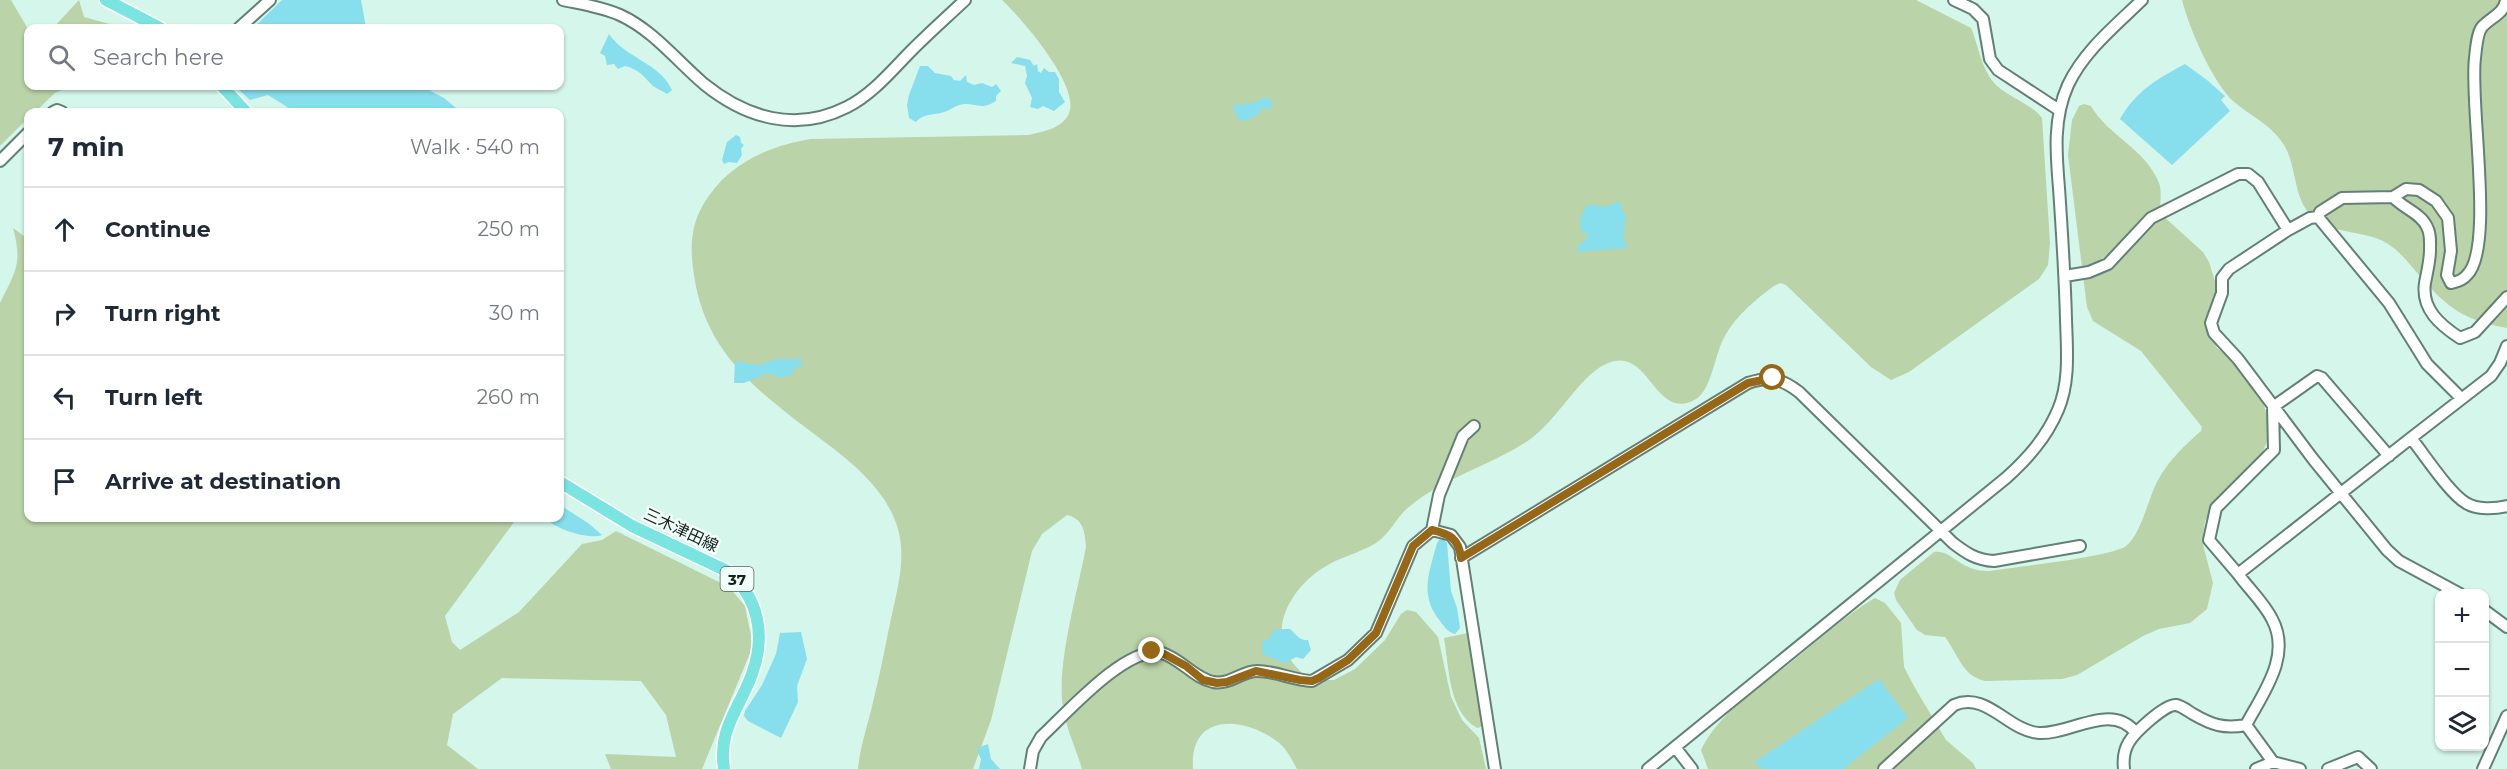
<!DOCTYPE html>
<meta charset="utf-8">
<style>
:root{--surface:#fff;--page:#f6f6f7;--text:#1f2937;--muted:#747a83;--line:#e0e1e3}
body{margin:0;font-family:Montserrat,"Noto Sans JP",sans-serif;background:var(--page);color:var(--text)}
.controls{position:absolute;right:18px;bottom:18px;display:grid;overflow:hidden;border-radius:12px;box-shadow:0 2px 4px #0004}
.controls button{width:54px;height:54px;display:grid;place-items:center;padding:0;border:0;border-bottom:2px solid var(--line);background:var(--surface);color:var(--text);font:30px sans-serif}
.stop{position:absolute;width:18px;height:18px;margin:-14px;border:4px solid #966717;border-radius:50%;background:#fff}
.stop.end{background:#966717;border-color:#fff;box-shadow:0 2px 6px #0008}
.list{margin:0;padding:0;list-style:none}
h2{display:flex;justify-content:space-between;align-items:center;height:78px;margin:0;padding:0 24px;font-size:26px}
h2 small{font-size:20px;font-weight:400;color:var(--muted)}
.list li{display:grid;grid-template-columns:39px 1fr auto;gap:18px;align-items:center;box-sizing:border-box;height:84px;padding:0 24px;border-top:2px solid var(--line)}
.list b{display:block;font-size:22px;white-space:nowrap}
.list em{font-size:20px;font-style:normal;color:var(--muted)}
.icon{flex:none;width:33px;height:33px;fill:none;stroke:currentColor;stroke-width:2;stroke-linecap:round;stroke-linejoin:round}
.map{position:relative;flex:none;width:2507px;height:769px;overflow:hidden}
.search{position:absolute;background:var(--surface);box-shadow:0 2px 4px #0004;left:24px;top:24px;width:540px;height:66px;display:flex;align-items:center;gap:15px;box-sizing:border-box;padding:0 21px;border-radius:12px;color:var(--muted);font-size:22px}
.panel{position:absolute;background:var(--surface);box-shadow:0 2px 4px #0004;left:24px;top:108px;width:540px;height:414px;border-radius:12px}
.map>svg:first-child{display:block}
</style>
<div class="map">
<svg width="2507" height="769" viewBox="0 0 2507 769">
<rect width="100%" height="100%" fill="#d5f6ea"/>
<path fill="#bad3a8" d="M 0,0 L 11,0 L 28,29 L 28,86 L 71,86 L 55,93 L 35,112 L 28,112 L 28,118 L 0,146 Z
M 79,0 L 84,17 L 124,28 L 53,28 Z
M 1002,0 L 1916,0 L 1971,28 C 1979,47 1981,69 1996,85 C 2010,98 2030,103 2042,118 L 2050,243 L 2048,265 L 2039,279 L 1909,372 L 1891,380 L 1871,367 L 1786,285 L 1780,283 L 1774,286 C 1756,299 1737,315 1726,334 C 1715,351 1712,390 1696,399 C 1654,424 1650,343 1606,364 C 1579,376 1558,420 1529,440 C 1492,465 1445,477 1410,506 C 1397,516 1390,534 1376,543 C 1360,553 1339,557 1323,568 C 1297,584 1271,620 1286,652 C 1291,663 1301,672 1309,680 L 1334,680 L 1355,669 L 1385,640 L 1401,614 L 1407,610 L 1416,612 L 1438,637 L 1451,697 L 1462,720 L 1479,738 L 1486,769 L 1297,769 C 1292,760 1287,749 1278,742 C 1244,716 1189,712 1193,769 L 1082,769 C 1076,748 1066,729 1063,707 C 1056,666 1078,590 1086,547 C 1085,533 1084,519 1067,515 L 1042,534 L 1032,551 L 991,720 L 973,769 L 858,769 C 860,745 869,722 874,698 C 881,670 886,642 892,614 C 898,587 906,557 898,529 C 888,494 859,468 830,446 C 768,398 706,360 694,275 C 690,251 690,227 703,205 C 726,165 767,146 811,139 L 1028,135 C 1042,132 1066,128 1070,110 C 1076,81 1022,19 1002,0 Z
M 2182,0 L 2507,0 L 2507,328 C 2466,321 2447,308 2420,276 C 2410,265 2401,252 2388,244 C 2367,230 2336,235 2315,219 C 2292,201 2298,168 2284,145 C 2271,124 2250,116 2233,101 C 2212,81 2189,28 2182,0 Z
M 2084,104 L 2091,106 C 2108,136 2146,149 2159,183 C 2163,194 2158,205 2162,215 L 2203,252 L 2209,262 L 2217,288 L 2209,333 L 2211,338 L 2217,348 L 2246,370 L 2264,405 L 2268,420 L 2269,436 L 2262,454 L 2218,499 L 2205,521 L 2202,541 L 2213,583 L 2207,609 L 2190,623 L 2159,629 L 2143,636 L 2077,675 L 2062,679 L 1985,681 C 1962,676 1958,654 1945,637 L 1925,635 L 1917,630 L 1896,600 L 1894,593 L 1900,580 L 1934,552 C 1947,550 1955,561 1966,566 C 1974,570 1981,571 1990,571 C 2015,567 2111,557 2126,546 C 2141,535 2149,496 2158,480 C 2169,460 2184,446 2201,431 L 2202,427 L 2141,351 L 2093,321 L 2087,307 L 2068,155 L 2072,120 L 2079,106 Z
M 13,228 L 28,239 L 28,518 L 517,518 L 445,616 L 452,642 L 460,650 L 519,612 L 582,544 L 602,540 L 616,531 L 729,587 L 745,606 L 753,646 L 702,769 L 611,769 L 605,754 L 676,757 L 666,715 L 641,681 L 502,678 L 453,714 L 447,745 L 478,769 L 0,769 L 0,303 C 15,272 23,264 13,228 Z
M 1875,598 L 1885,603 L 1901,623 L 1904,667 L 1915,688 L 1946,740 L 1973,763 L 1976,769 L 1708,769 L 1701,750 C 1720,711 1762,686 1795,659 C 1822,637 1846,615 1875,598 Z
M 1473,632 L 1488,725 L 1477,728 C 1448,711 1449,666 1444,638 Z"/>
<path fill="#87deed" d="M 282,0 L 361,0 L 366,28 L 253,28 Z
M 609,34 C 626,59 659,62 672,90 L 667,94 C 663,91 657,89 653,86 C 644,77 639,69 625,66 L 618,69 L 614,64 L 607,65 L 605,56 L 600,53 Z
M 1017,57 L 1030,60 L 1034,66 L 1037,64 L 1038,71 L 1041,73 L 1044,68 L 1049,72 L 1055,72 L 1059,79 L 1059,92 L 1065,102 L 1054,111 L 1043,106 L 1038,109 L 1030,107 L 1032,98 L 1025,83 L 1027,76 L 1025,66 L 1011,63 Z
M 2185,64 L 2207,80 L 2225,96 L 2221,100 L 2230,111 L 2172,165 L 2120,119 C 2136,91 2157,79 2185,64 Z
M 920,66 L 928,66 L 935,73 L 951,76 L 954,80 L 960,81 L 966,75 L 967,82 L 974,85 L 982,83 L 992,87 L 996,84 L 1001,91 L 996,96 L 996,101 C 981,110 979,104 964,104 C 957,105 953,108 947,111 C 936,116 925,112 916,122 L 909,118 L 907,105 L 909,95 Z
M 235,86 L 421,86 L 444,98 L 461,112 L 295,112 L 268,95 L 250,100 Z
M 1262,98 L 1268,98 L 1272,102 L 1272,109 L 1262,108 L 1258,115 L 1245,121 L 1238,119 L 1232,106 L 1257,102 Z
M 736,135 L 740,137 L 741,143 L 744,145 L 741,149 L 742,155 L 737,163 L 728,162 L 724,164 L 722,160 L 727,142 Z
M 1617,202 L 1622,204 L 1622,210 L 1626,216 L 1623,237 L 1628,248 L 1577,252 L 1578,246 L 1587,238 L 1587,233 L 1581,232 C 1579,221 1581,210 1590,204 L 1605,207 Z
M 778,359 L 803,359 L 800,363 L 803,367 L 796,367 L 791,375 L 781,378 L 768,373 L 744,383 L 734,383 L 735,361 L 758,365 Z
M 560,505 L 588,523 L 602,535 C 589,540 554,529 546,518 L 560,518 Z
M 1443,539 L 1447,543 L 1451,591 L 1457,608 L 1460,628 L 1455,634 C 1447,632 1445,627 1440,621 C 1419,594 1429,574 1437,543 L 1439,540 Z
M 1280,629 L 1290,629 C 1296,634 1299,641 1308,640 L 1311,650 L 1303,659 L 1296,657 L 1285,663 L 1262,654 L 1263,640 L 1268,640 L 1272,635 L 1272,631 Z
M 801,632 L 807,659 L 797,686 L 798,702 L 781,738 L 748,721 L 744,716 L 745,711 L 762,685 L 776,654 L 780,633 Z
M 1879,679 L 1908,718 L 1843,769 L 1767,769 L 1758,767 L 1755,762 Z
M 988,744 L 991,759 L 1000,769 L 979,769 L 981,759 L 977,751 L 980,747 Z"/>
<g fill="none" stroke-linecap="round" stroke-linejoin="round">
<defs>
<path id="minor" d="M 563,0 C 582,4 602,7 620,15 C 653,30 677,61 704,84 C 746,118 796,133 847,107 C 873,94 892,70 912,50 C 929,33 947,17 965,0
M 1954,0 L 1973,9 L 1983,19 L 1990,59 L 1998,70 L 2059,110
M 239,28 L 270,0
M 53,112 L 57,110 L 62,112
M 0,161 L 28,133
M 2393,197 C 2403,208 2422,214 2427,227 C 2431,234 2430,242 2430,250 C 2430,261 2427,272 2425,283 C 2421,309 2440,325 2460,338 L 2475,332 L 2507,297
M 2318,217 L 2320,212 L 2342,198 L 2393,197 L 2406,189 L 2419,190 L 2436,201 L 2448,218 L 2451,251 L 2447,275 L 2451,283 C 2457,282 2463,280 2467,275 C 2495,248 2469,101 2475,58 C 2476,49 2477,33 2482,27 C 2491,17 2504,14 2506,0
M 2065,276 L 2089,272 L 2108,264 L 2151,218 L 2238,174 L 2248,174 L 2258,182 L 2288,230
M 2411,438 L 2491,376 L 2500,363 L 2507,346
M 1432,530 L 1451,535 L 1460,547 L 1495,769
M 1461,558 L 1748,383 C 1769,376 1781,378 1799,392 L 1953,543 C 1966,553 1976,560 1994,561 L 2080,546
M 2238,574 L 2209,540 L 2216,508 L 2274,450 L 2273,407 L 2317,376 L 2322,378 L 2389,456
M 2460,594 L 2399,561 L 2387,550 L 2313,459 L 2238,359 L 2214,333 L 2211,323 L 2222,293 L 2222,278 L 2229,269 L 2288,230 L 2310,218 L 2318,217 L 2389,303 L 2427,364 L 2461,398
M 2484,610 L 2507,627
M 2246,725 L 2273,762
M 1675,747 L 1692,769
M 1030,769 L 1033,751 L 1041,737 C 1065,715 1127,644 1162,653 C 1181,659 1194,678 1213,682 C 1230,685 1242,671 1257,671 C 1275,671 1293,680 1312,681 L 1348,660 L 1376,633 L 1413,546 L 1432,530 L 1439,495 L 1463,436 L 1474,426
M 1648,769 L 2006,478 C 2028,458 2046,438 2058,410 C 2070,382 2067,350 2066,320 C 2065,276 2062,232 2059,188 C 2056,153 2053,118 2068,85 C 2084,51 2115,26 2142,0
M 1884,769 L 1954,705 C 1987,691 2008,731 2039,733 C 2070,735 2112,701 2136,733
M 2124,769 C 2123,760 2124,750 2129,742 C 2135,732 2165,704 2176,705 C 2182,706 2188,711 2193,714 C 2212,725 2224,729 2246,725 C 2263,693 2292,656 2272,619 C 2264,603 2249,589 2238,574 L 2411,438 C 2424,454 2449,493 2466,503 C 2477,510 2495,509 2507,506
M 2256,769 L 2273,762 L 2300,769
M 2328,769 L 2358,757 L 2371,769
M 2483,769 L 2507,716"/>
<path id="major" d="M 106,0 L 160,28
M 222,86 L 246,112
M 560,482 L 632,526 L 727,571 C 759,597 766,636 752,674 C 739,710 718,728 724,769"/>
</defs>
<use href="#minor" stroke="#638076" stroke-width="14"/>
<use href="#major" stroke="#fff" stroke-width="15"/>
<use href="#minor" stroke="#fff" stroke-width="10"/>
<use href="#major" stroke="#7ae4e0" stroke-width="12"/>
</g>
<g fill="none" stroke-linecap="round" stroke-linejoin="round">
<path stroke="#966717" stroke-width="8" d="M 1152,651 L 1164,654 L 1186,666 L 1203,680 L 1217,683 L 1227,682 L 1256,671 L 1300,680 L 1312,681 L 1319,678 L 1348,660 L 1376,633 L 1413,546 L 1432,530 C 1450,534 1459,539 1461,558 L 1748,383 L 1773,378"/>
</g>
<g text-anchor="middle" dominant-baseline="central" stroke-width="5" stroke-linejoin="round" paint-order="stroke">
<rect fill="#f1fef9" stroke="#57635e" stroke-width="1.5" x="720.5" y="567" width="33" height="24" rx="4.5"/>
<g font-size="15" font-weight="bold" fill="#15201c">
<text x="737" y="579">37</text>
</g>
<g font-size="16" fill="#15201c" stroke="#f1fef9">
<text transform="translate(681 530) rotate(25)">三木津田線</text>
</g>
</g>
</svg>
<div class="controls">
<button>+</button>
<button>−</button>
<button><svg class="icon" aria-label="layers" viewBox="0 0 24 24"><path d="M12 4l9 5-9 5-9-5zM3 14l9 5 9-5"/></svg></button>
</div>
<div class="stop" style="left:1773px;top:378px"></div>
<div class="stop end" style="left:1152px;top:651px"></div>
<div class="search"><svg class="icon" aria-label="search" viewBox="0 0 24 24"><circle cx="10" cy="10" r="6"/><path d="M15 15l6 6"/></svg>Search here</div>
<section class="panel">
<h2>7 min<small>Walk · 540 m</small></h2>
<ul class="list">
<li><svg class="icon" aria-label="ahead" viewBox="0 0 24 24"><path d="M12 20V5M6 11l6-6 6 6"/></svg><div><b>Continue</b></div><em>250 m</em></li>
<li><svg class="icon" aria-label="right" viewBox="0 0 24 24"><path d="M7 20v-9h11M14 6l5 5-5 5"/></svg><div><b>Turn right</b></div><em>30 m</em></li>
<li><svg class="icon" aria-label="left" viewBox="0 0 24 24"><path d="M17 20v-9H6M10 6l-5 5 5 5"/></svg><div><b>Turn left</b></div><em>260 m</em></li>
<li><svg class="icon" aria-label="arrive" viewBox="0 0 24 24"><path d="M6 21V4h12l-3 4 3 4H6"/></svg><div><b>Arrive at destination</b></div></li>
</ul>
</section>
</div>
